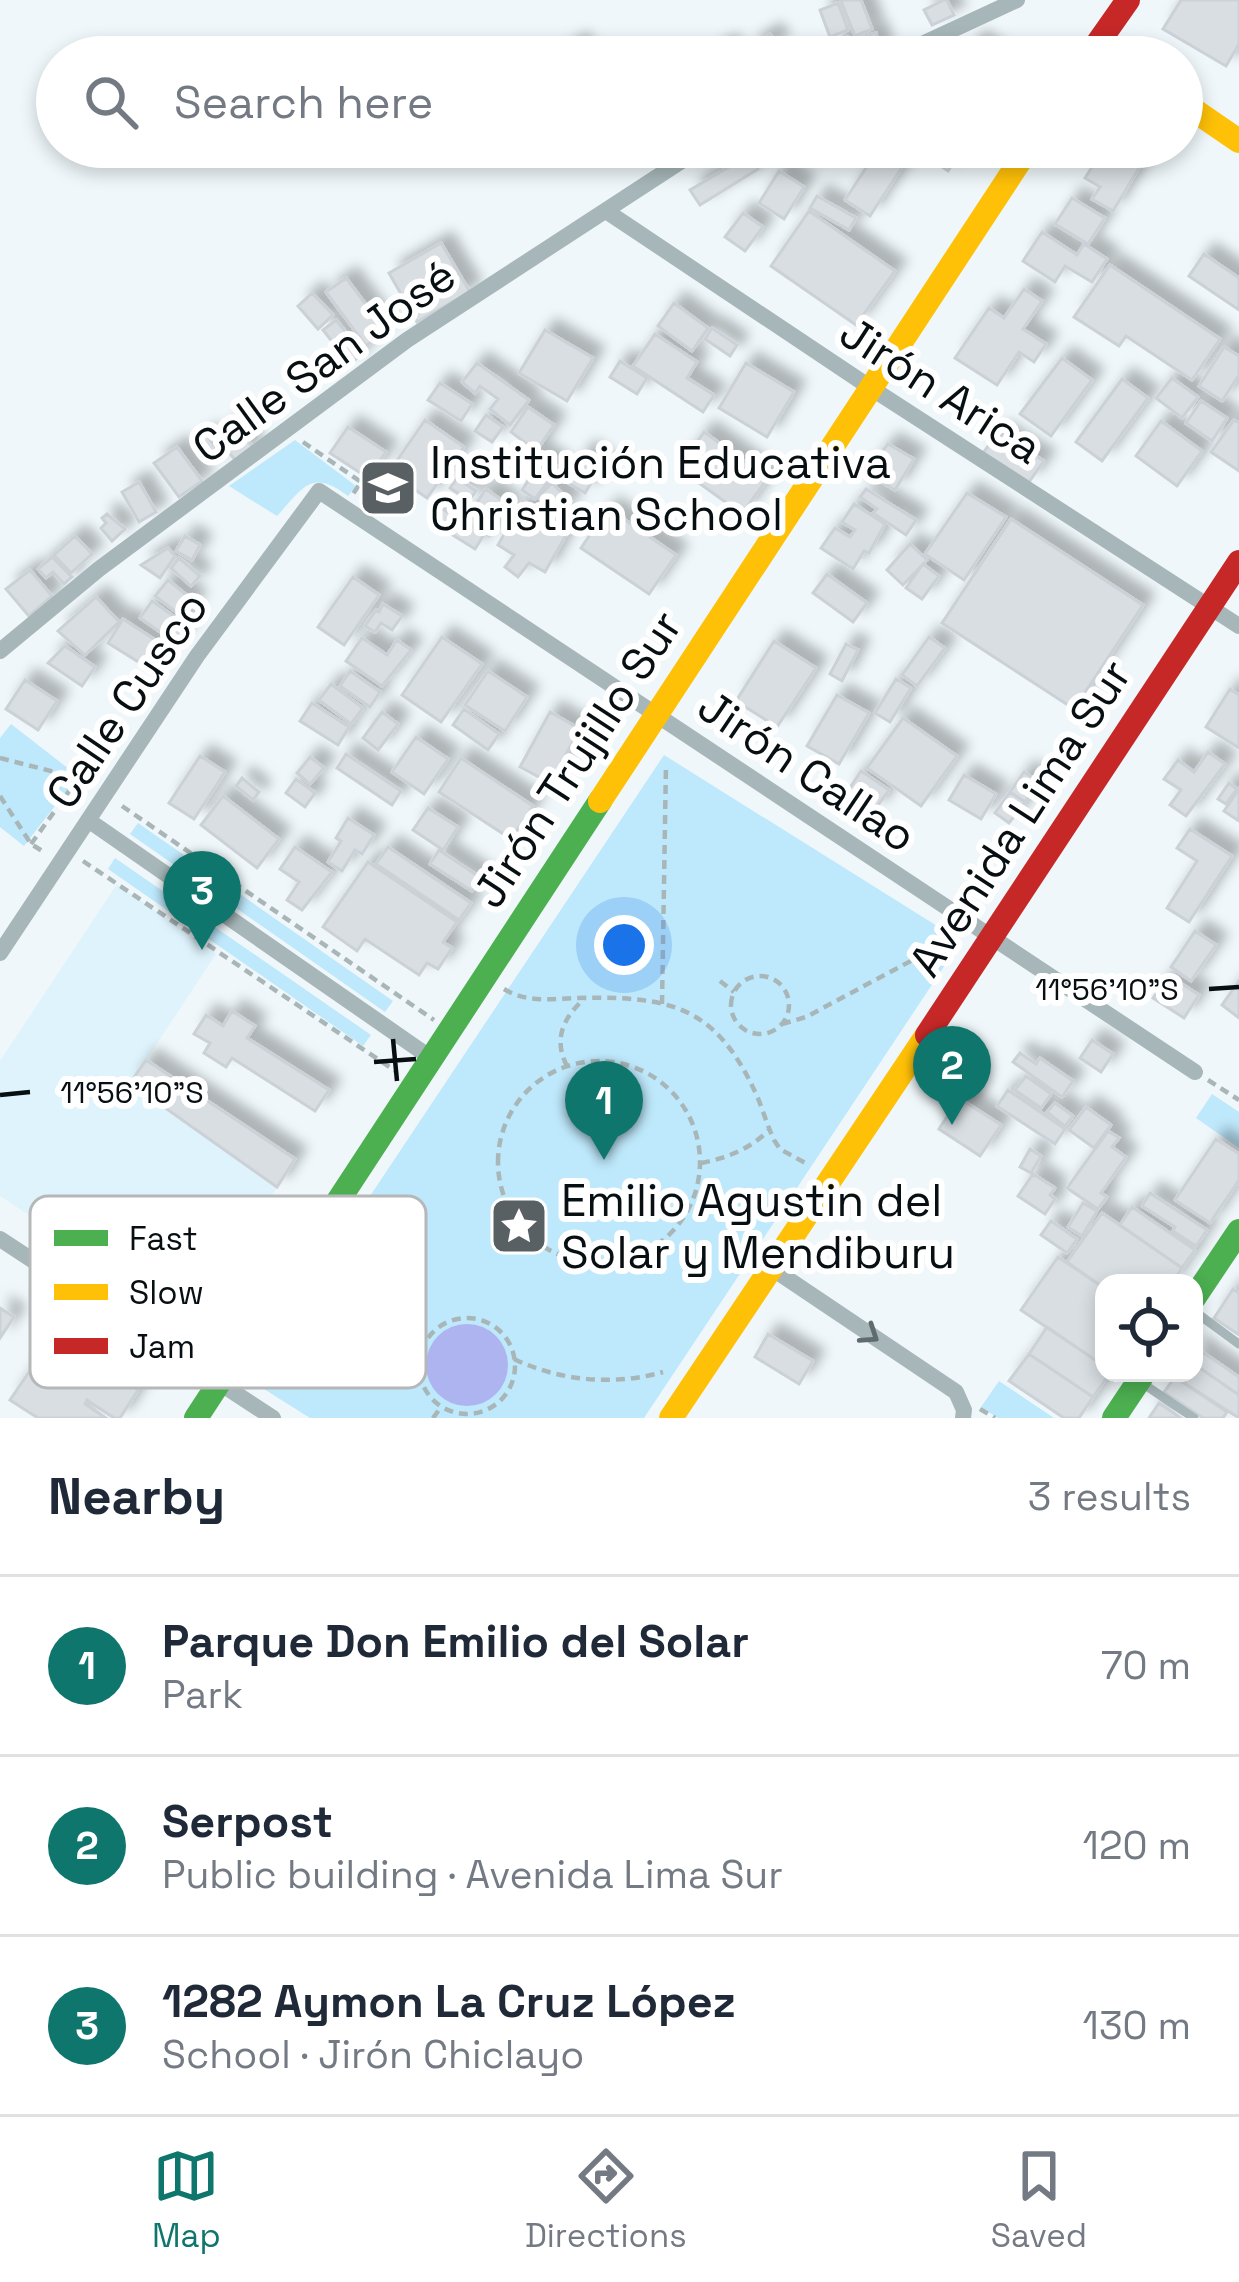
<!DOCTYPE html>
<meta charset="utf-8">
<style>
:root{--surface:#fff;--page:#f2f2f3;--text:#1f2937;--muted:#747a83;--line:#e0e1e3;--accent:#0f766e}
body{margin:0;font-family:"Space Grotesk",sans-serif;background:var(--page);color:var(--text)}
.controls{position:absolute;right:36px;bottom:36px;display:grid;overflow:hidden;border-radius:24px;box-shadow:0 6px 18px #0003}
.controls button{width:108px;height:108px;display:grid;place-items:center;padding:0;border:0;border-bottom:3px solid var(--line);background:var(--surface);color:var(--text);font:60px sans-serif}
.you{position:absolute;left:624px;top:945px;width:42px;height:42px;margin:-30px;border:9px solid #fff;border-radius:50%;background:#1a73e8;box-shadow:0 0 0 18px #1a73e833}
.badge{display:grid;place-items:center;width:78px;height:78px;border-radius:50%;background:var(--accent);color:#fff;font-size:39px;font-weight:700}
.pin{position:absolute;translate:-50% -99px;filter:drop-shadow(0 3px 6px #0008)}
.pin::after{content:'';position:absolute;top:63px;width:42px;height:36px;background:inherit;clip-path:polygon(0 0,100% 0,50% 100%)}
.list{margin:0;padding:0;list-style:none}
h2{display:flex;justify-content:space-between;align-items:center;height:156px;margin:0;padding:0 48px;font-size:51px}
h2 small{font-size:39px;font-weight:400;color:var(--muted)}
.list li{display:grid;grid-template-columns:78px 1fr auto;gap:36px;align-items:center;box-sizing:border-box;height:180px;padding:0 48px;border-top:3px solid var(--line)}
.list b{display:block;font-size:45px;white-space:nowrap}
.list p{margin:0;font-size:39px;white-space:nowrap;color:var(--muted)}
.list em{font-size:39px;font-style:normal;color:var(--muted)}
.icon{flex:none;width:66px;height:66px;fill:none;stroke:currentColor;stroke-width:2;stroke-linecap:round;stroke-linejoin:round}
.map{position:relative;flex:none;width:1239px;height:1418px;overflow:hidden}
.search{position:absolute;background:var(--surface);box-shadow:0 6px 18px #0003;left:36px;right:36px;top:36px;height:132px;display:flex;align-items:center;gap:30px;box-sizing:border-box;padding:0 42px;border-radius:66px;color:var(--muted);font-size:45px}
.sheet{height:696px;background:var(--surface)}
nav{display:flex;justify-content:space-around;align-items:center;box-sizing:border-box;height:168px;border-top:3px solid var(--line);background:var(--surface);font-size:33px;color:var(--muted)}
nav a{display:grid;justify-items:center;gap:6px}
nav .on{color:var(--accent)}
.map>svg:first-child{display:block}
</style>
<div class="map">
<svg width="1239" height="1418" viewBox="0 0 1239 1418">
<defs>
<filter id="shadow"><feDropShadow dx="11" dy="-11" stdDeviation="6" flood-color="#0004"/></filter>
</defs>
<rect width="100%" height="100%" fill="#eff7fa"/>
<path fill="#dff3fc" d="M 117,884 L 216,954 L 131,1083 L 277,1187 L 195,1324 L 0,1196 L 0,1061 Z"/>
<path fill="#bee8fb" d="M 295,440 L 356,486 L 348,496 C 311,468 303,488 277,516 L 229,486 Z
M 11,724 L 78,776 L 24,846 L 0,827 L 0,738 Z
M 664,755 L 961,941 L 644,1418 L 310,1418 L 248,1379 Z
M 138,823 L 393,1001 L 385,1012 L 130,834 Z
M 115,858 L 371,1035 L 363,1046 L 108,869 Z
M 1212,1094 L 1239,1112 L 1239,1148 L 1196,1118 Z
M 999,1381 L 1054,1418 L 998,1418 L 981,1407 Z"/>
<path fill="#adb4f0" d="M426 1365a41 41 0 1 1 82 0a41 41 0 1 1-82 0Z"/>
<path fill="#d8dee2" stroke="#cbd1d6" stroke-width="3" filter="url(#shadow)" d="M 845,0 L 861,0 L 872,29 L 855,36 L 841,1 Z
M 944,0 L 947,0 L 954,15 L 932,25 L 924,10 Z
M 1181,0 L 1239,0 L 1239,44 L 1226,66 L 1163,29 Z
M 838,3 L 848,30 L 830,37 L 820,10 Z
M 876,33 L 882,55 L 861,57 L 856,39 Z
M 770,34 L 778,45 L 755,57 L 749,48 Z
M 848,37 L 855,57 L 837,57 L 832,41 Z
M 975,42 L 997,57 L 964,57 Z
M 577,44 L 583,54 L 577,57 L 556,57 Z
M 726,46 L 732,57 L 713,57 L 711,54 Z
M 913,147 L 964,147 L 948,171 Z
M 1105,147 L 1116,147 L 1142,163 L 1113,211 L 1092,199 L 1100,187 L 1085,178 Z
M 877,151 L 902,167 L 870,216 L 845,200 Z
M 749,155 L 758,169 L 700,205 L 690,190 Z
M 779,171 L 804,187 L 784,219 L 759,203 Z
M 817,196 L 856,218 L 849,230 L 810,208 Z
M 1072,198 L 1105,218 L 1088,244 L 1055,224 Z
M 809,211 L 895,271 L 856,325 L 771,266 Z
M 743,213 L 763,227 L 745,251 L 725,237 Z
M 1042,232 L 1077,255 L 1084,244 L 1107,259 L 1092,282 L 1065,266 L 1055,282 L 1023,261 Z
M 441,243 L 470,292 L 417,322 L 389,273 Z
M 1204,254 L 1239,278 L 1239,310 L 1189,276 Z
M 1110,265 L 1220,339 L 1192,380 L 1126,336 L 1119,346 L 1074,317 Z
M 346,278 L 386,331 L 366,346 L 326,292 Z
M 1024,289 L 1042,301 L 1023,329 L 1046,344 L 1034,362 L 1019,352 L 997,385 L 955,358 L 989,308 L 1004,318 Z
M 312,293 L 333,315 L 318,329 L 298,306 Z
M 674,303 L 708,328 L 692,351 L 658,326 Z
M 336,320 L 363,353 L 350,364 L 323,330 Z
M 712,328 L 737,345 L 730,356 L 705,339 Z
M 545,330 L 593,358 L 567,401 L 519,373 Z
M 655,334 L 697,362 L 687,378 L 714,395 L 703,412 L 633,366 Z
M 1224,347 L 1239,356 L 1239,375 L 1222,401 L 1199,386 Z
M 1062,358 L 1092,380 L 1051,436 L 1020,414 Z
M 620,361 L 647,378 L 637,394 L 610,377 Z
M 477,363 L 529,400 L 510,425 L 490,409 L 498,399 L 480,386 L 475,393 L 462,382 Z
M 746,363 L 794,392 L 767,437 L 719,408 Z
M 1172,378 L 1198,397 L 1182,418 L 1156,398 Z
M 1122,379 L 1148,398 L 1102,461 L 1076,442 Z
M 440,383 L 472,404 L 461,421 L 428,400 Z
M 1201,401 L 1227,418 L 1212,441 L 1186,423 Z
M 528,407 L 554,425 L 536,451 L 511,432 Z
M 486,415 L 503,427 L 492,442 L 475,431 Z
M 425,420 L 464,447 L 427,498 L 389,472 Z
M 1234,420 L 1239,423 L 1239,471 L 1211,452 Z
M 1161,421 L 1202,451 L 1177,486 L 1136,456 Z
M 234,424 L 253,447 L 236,461 L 217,439 Z
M 348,427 L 386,452 L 368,478 L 330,453 Z
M 704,432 L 768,478 L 742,514 L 678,468 Z
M 998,433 L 1044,461 L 1029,482 L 983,453 Z
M 207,435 L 223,457 L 211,466 L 195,444 Z
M 888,444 L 914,459 L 895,490 L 866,472 Z
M 177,447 L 202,481 L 179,497 L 154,463 Z
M 530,448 L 559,467 L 535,499 L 522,490 L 533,473 L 519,464 Z
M 584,452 L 603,464 L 585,493 L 565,481 Z
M 457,478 L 476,491 L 469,501 L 450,488 Z
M 139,482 L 156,512 L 139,522 L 122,492 Z
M 552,483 L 571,502 L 557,516 L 538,497 Z
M 486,489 L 510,506 L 489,536 L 465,520 Z
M 866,489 L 916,520 L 906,535 L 873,513 L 877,509 L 860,497 Z
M 967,493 L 1006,517 L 964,580 L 925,554 Z
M 523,501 L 570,528 L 545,572 L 529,563 L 518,577 L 505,567 L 514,555 L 498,545 Z
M 854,504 L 885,524 L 869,553 L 864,551 L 853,569 L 821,548 L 835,528 L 850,537 L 855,530 L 842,522 Z
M 441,508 L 484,535 L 475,549 L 432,522 Z
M 608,508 L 676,555 L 649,594 L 581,548 Z
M 107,514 L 125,529 L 112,541 L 101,528 L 106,523 L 102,518 Z
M 1011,519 L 1143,605 L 1074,709 L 942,623 Z
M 75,536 L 92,554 L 71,573 L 54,555 Z
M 185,536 L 200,545 L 192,560 L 176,551 Z
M 910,544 L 927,560 L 903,585 L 887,570 Z
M 168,548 L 175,556 L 160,578 L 141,565 Z
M 52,557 L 72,577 L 64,584 L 53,572 L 46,578 L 38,569 Z
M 179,558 L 200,576 L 191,586 L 171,568 Z
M 923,564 L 939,576 L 922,599 L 906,588 Z
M 30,570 L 52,596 L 29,616 L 6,589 Z
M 827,574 L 867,603 L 853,622 L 813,593 Z
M 353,577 L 379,595 L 344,645 L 318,627 Z
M 168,580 L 195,602 L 183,617 L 155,596 Z
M 96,597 L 119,622 L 85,655 L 58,631 Z
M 152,601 L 188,626 L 176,643 L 140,618 Z
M 383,604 L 402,616 L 392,630 L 381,623 L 375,632 L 365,626 L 376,610 L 379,612 Z
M 123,619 L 163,645 L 148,668 L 108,643 Z
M 442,637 L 482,664 L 441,722 L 402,695 Z
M 929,637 L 945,648 L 917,686 L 902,675 Z
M 362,638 L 387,655 L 397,640 L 411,650 L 382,686 L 346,661 Z
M 774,641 L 816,668 L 777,727 L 736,701 Z
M 846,644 L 858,650 L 842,681 L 830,674 Z
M 65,646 L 95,667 L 82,686 L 48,663 Z
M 350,671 L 380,692 L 370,707 L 340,686 Z
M 488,671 L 527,697 L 505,731 L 465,705 Z
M 896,679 L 911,688 L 890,722 L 875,713 Z
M 25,680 L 57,701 L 38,730 L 6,709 Z
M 331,684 L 363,708 L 351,724 L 319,700 Z
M 1230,689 L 1239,695 L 1239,748 L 1206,727 Z
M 837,695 L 869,713 L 839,764 L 807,746 Z
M 312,703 L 349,727 L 338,745 L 300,721 Z
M 464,709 L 499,734 L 488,750 L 453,725 Z
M 382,712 L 398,724 L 378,750 L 363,738 Z
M 550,712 L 580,729 L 550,783 L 520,767 Z
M 903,718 L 957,756 L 921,806 L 867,768 Z
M 416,737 L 448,759 L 424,794 L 392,772 Z
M 1208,752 L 1225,764 L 1186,816 L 1170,805 L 1181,790 L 1164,779 L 1178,760 L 1194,772 Z
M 346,754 L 401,791 L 392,805 L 337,768 Z
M 200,756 L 225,772 L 194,819 L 169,803 Z
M 310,757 L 324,768 L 310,784 L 297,773 Z
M 461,758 L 533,806 L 511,839 L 439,792 Z
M 861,771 L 889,790 L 874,811 L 847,792 Z
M 1024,772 L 1039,782 L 1025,802 L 1010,792 Z
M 964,775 L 996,794 L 981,819 L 949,800 Z
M 242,778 L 259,792 L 253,800 L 236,786 Z
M 296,779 L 315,793 L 305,807 L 286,793 Z
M 1229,783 L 1237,789 L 1226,804 L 1218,799 Z
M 1239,789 L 1239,821 L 1224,811 Z
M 1010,792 L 1025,802 L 1009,823 L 995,813 Z
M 223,796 L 279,839 L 257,868 L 201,825 Z
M 428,808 L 458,827 L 443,850 L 413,830 Z
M 348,818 L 374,835 L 362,854 L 355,850 L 342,871 L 328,862 L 341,841 L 336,838 Z
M 1190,829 L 1232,856 L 1189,922 L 1167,908 L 1197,861 L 1177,848 Z
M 295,847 L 332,872 L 302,910 L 287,900 L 299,882 L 280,869 Z
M 388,847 L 471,903 L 459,920 L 376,864 Z
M 439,850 L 481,878 L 472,891 L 430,864 Z
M 368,862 L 457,922 L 443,942 L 452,948 L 438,969 L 427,963 L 419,975 L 365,939 L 357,951 L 323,927 Z
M 1195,931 L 1216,945 L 1191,981 L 1171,967 Z
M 1168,975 L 1199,995 L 1184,1018 L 1153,998 Z
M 1239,981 L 1239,1018 L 1222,1005 Z
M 232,1011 L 255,1026 L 247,1038 L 329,1090 L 315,1111 L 232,1058 L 226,1067 L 204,1053 L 210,1043 L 194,1034 L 206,1015 L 223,1026 Z
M 1092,1040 L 1113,1054 L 1101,1072 L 1080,1058 Z
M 1020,1053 L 1036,1064 L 1040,1058 L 1073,1081 L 1062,1097 L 1013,1062 Z
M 146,1060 L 295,1159 L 277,1187 L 130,1083 Z
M 1026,1076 L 1051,1094 L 1041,1108 L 1015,1090 Z
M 1008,1090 L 1065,1129 L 1055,1144 L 997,1106 Z
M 959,1098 L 1001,1125 L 980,1156 L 939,1129 Z
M 1055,1103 L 1073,1116 L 1065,1126 L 1047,1112 Z
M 1086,1107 L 1111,1125 L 1094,1148 L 1069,1130 Z
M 1108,1131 L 1119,1138 L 1112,1147 L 1126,1157 L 1101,1193 L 1107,1197 L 1098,1209 L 1067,1188 Z
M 1216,1139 L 1239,1154 L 1239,1180 L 1210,1223 L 1175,1200 Z
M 1030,1149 L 1041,1156 L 1031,1173 L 1020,1167 Z
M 1033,1174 L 1055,1188 L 1050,1195 L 1055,1199 L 1045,1214 L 1018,1196 Z
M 1150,1193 L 1207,1230 L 1196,1246 L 1173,1231 L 1175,1227 L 1142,1206 Z
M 1083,1203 L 1097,1211 L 1082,1236 L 1068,1227 Z
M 1132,1207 L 1195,1250 L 1182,1268 L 1120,1225 Z
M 1102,1213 L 1182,1268 L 1172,1283 L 1104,1283 L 1104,1288 L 1067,1262 Z
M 1051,1221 L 1077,1239 L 1067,1253 L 1041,1235 Z
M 1058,1257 L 1104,1288 L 1104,1366 L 1021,1310 Z
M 1233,1289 L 1239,1293 L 1239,1335 L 1214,1318 Z
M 0,1308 L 14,1317 L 0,1338 Z
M 1047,1327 L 1104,1366 L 1104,1373 L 1110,1373 L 1093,1397 L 1029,1354 Z
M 768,1334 L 813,1361 L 799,1384 L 755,1357 Z
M 54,1336 L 138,1390 L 120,1418 L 114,1418 L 87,1400 L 85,1404 L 106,1418 L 38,1418 L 10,1400 L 31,1369 L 38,1374 L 40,1370 L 34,1366 Z
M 1195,1347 L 1239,1377 L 1239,1395 L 1194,1364 Z
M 1029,1354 L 1093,1397 L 1079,1418 L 1064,1418 L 1009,1381 Z
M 1194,1364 L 1239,1395 L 1239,1418 L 1175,1377 L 1177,1373 L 1194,1373 Z
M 1175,1377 L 1227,1412 L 1223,1418 L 1203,1418 L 1164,1392 Z
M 1159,1403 L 1181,1418 L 1149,1418 Z"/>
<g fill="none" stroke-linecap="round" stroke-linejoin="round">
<path stroke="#a9b6b8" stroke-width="4.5" stroke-dasharray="9 6" stroke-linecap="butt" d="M 303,442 L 361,482 L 353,494
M 0,758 L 78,778 L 92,787
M 0,796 L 31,844 L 44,852
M 122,806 L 434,1020
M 31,844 L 77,780
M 83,861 L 397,1072
M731 1005a29 29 0 1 1 58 0a29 29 0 1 1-58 0Z
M 720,981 L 734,992
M 504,989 C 526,1003 552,999 577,998 C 670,996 716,1005 757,1096 C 763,1110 767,1125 774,1140 L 780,1149 L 809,1165
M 662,1004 L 666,764
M 782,1024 L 806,1017 L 950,940
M498 1162a101 101 0 1 1 202 0a101 101 0 1 1-202 0Z
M 567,1066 C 553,1039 563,1018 585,998
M 1208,1080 L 1239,1100
M 701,1163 C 727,1158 750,1149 769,1130
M419 1366a48 48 0 1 1 96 0a48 48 0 1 1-96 0Z
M 514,1359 C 560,1381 614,1386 663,1372
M 980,1409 L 995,1418
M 433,1418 L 441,1407"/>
<path stroke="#a7b7b9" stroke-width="9" d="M 1194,1311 L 1239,1344
M 1139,1381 L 1194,1418"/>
<path stroke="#a7b7b9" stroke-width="16" d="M 894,57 L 1017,0
M 606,211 L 871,388 L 1239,626
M 0,651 L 99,569 L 407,340 L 703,147
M 88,820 L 431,1058
M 0,953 L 197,656 L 319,491 L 1195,1072
M 0,1239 L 273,1418
M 773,1269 L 956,1392 L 964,1410 L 963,1418"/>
<path stroke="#4caf50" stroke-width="24" d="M 1194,1298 L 1239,1231
M 196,1418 L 600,801
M 1114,1418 L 1144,1373"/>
<path stroke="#ffc107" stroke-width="24" d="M 1182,102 L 1239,141
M 600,801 L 1029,147
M 671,1418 L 927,1035"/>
<path stroke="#c62828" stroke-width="24" d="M 1088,57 L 1128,0
M 927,1035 L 1239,562"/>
</g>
<defs><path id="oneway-chevron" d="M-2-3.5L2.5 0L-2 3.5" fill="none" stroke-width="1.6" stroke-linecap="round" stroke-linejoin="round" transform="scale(3)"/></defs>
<use stroke="#5f6b6e" href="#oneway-chevron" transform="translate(870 1335) rotate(34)"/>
<path fill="none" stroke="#080f12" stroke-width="4.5" d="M 1209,989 L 1239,987M 393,1039 L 397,1081M 374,1062 L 416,1059M 0,1095 L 30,1092"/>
<defs>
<symbol id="school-square" viewBox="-11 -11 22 22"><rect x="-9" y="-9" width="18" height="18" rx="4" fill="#596063" stroke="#fff"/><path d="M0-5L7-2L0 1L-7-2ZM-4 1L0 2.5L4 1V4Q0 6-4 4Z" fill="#fff"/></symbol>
<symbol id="sight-square" viewBox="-11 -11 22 22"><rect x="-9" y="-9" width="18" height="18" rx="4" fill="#596063" stroke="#fff"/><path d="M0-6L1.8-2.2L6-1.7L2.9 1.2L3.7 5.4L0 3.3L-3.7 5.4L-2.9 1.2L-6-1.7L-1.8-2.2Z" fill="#fff"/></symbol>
</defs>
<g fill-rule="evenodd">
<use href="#school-square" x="355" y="455" width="66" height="66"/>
<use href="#sight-square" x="486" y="1193" width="66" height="66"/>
</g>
<g text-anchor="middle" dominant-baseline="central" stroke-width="12" stroke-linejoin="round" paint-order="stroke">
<g font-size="45" fill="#080f12" stroke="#fff">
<text transform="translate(324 361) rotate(-36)">Calle San José</text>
<text transform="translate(941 390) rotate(33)">Jirón Arica</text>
<text transform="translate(127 700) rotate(-56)">Calle Cusco</text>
<text transform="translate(577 759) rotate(-57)">Jirón Trujillo Sur</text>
<text transform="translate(807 771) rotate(34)">Jirón Callao</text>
<text transform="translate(1020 818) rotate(-57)">Avenida Lima Sur</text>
</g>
<g font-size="45" fill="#080f12" stroke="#fff" text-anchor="start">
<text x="430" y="462">Institución Educativa<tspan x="430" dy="52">Christian School</tspan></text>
<text x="561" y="1200">Emilio Agustin del<tspan x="561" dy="52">Solar y Mendiburu</tspan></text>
</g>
</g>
<rect x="30" y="1196" width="396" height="192" rx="18" fill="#fff" stroke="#b5b7b8" stroke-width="3"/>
<rect x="54" y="1230" width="54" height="16" fill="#4caf50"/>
<rect x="54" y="1284" width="54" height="16" fill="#ffc107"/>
<rect x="54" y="1338" width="54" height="16" fill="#c62828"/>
<g font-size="33" fill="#080f12">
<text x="129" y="1250">Fast</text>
<text x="129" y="1304">Slow</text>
<text x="129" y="1358">Jam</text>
</g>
<g font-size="30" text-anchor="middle" fill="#080f12" stroke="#fff" stroke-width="12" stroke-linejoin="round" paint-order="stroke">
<text x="1107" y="1000">11°56'10"S</text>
<text x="132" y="1103">11°56'10"S</text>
</g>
</svg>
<div class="controls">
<button><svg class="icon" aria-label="locate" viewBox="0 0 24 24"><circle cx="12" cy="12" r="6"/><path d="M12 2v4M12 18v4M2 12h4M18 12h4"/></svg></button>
</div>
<div class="you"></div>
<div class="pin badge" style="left:604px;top:1160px">1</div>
<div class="pin badge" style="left:952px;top:1125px">2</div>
<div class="pin badge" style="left:202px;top:950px">3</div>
<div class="search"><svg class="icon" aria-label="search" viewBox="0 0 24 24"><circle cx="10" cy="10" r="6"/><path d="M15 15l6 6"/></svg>Search here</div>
</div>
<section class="sheet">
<h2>Nearby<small>3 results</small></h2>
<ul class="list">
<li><span class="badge">1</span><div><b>Parque Don Emilio del Solar</b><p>Park</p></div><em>70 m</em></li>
<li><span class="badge">2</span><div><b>Serpost</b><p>Public building · Avenida Lima Sur</p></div><em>120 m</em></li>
<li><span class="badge">3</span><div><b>1282 Aymon La Cruz López</b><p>School · Jirón Chiclayo</p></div><em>130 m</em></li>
</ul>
</section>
<nav>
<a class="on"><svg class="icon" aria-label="map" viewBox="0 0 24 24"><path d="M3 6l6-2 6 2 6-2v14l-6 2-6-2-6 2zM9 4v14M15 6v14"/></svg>Map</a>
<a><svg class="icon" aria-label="directions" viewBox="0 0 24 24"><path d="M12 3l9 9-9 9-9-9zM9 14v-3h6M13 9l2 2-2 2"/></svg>Directions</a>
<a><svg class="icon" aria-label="saved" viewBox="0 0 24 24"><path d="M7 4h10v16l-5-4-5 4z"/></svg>Saved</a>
</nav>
